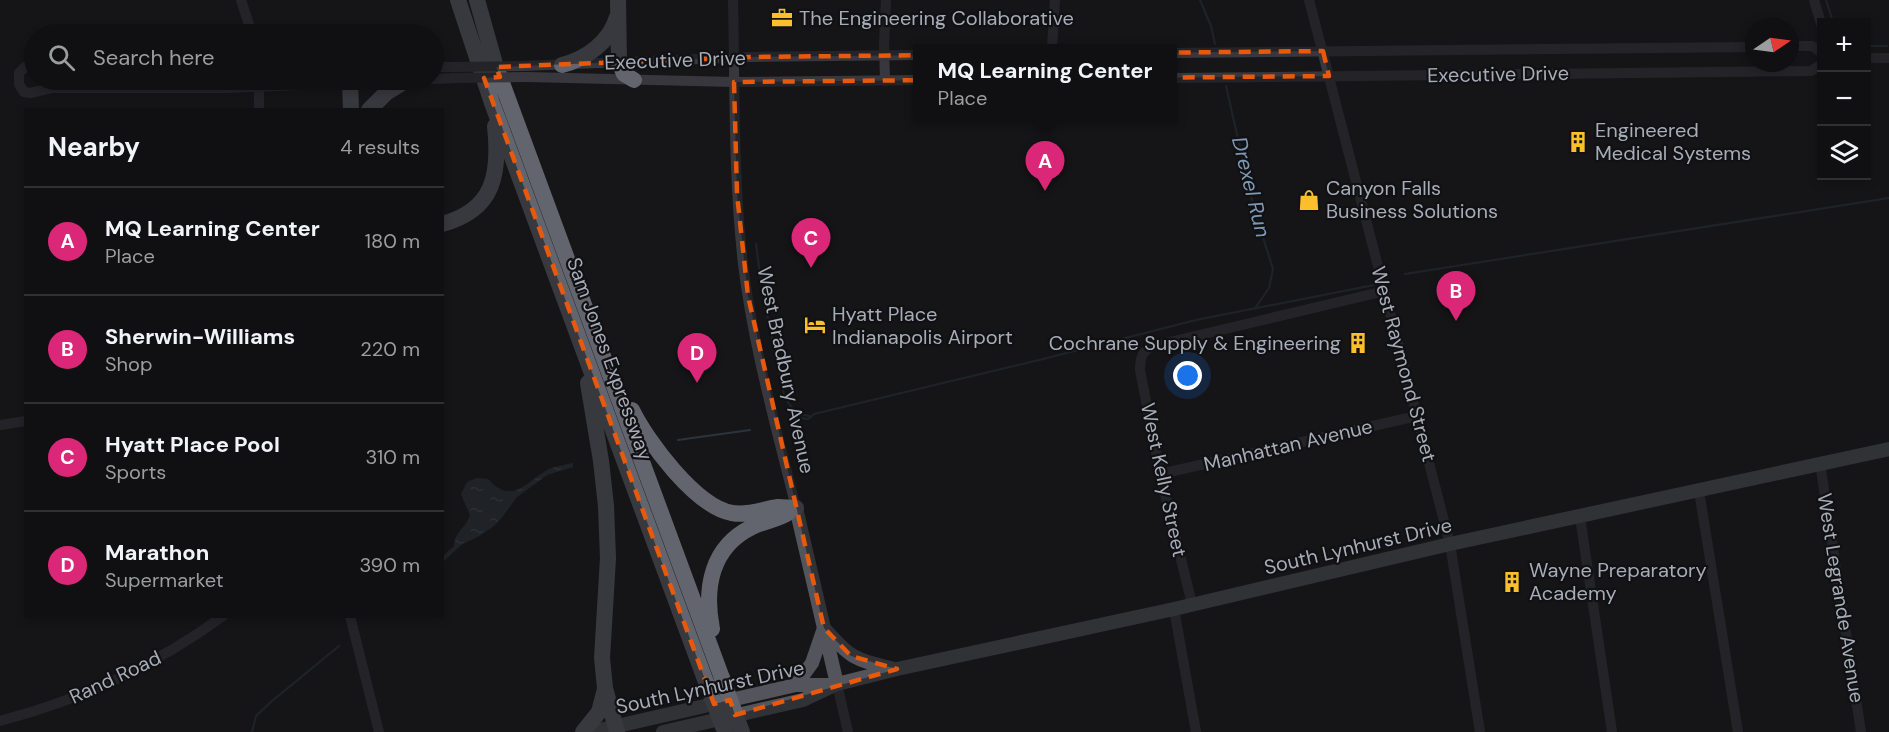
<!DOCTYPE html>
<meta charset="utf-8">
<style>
:root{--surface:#101012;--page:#1e1e20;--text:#f1f3f6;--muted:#9c9d9f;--line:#303032;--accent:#db2777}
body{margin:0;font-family:"DM Sans",sans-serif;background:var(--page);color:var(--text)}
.controls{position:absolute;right:18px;top:18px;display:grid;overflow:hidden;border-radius:0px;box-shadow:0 3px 9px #0003}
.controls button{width:54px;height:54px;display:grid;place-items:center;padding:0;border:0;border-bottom:2px solid var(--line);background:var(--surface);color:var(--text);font:30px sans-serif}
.compass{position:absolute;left:1745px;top:18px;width:54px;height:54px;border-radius:50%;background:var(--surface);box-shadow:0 3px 9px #0003;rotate:77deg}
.you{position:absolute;left:1188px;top:376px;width:21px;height:21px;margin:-15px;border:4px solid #fff;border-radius:50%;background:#1a73e8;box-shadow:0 0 0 9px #1a73e833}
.badge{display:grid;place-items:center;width:39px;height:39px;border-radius:50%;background:var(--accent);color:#fff;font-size:20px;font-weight:700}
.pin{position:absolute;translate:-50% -50px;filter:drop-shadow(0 2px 3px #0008)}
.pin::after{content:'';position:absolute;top:32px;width:21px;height:18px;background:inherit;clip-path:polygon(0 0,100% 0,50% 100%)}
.popup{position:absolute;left:913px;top:44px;width:264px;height:78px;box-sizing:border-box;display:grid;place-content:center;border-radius:0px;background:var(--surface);filter:drop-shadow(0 2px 4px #0005);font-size:20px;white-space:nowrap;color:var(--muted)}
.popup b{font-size:22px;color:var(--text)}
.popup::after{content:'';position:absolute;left:50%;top:100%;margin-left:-12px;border:12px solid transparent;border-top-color:var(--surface)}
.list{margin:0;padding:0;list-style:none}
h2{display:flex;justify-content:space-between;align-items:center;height:78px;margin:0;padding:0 24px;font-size:26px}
h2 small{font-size:20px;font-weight:400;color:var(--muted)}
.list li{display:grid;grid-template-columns:39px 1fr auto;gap:18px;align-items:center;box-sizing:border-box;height:108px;padding:0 24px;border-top:2px solid var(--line)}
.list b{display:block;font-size:22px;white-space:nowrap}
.list p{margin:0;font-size:20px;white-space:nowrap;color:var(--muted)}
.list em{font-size:20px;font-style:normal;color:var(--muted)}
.icon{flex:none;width:33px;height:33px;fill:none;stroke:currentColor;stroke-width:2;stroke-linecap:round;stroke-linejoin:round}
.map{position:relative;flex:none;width:1889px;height:732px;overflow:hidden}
.search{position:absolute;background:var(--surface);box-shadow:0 3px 9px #0003;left:24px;top:24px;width:420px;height:66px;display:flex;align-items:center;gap:15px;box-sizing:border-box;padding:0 21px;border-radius:33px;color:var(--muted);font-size:22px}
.panel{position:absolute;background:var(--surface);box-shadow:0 3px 9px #0003;left:24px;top:108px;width:420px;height:510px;border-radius:0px}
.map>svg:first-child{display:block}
</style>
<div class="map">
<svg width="1889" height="732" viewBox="0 0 1889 732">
<defs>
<pattern id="water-ripples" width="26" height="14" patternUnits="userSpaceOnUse" patternTransform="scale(1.5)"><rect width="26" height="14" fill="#2b343d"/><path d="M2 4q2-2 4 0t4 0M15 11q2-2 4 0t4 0" fill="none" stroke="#474f57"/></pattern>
</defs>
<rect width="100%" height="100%" fill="#161618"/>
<path fill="url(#water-ripples)" d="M 573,463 L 573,467 L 547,475 L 517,497 L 503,516 L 495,525 L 481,535 L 461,545 L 443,562 L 443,556 L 454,546 C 456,529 465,530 470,515 L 461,494 L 467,482 L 477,478 L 488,479 C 512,506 526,482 549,469 C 556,466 565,465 573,463 Z"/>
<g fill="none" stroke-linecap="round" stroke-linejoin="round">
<path stroke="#2b343d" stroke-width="2" d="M 1200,0 L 1211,26 L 1215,44
M 1826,0 L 1833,22
M 1866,46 L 1887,46
M 1226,86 L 1254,209 L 1273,269 L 1269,288 L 1256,307
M 756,244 L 761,281
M 1405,274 L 1889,198
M 764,300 L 784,395 C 790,407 795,414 809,416 L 810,418
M 800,418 L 808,419 L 814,414 L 1043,359 L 1196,320 L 1374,285
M 678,440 L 750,430
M 252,732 L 256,716 L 272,701 L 339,646"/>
<path stroke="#37373d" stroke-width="10" d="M 241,0 L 252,34
M 733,0 C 735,88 733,176 743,264 C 753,347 776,427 796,508
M 1309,0 L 1450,544 L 1480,732
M 1814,0 L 1822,27
M 1790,46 L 1812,46 L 1822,53
M 1052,48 L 1055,0
M 1172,53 L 1754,47
M 1866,58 L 1889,58
M 523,66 L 750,57 L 918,55
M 34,67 L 25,67 L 19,73 L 19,84 L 24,92 L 30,93 L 52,88 L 228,88 L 416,80
M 434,67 L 451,67
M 527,77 L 734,82 L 918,80
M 1172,78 L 1811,71 L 1822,64
M 434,79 L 454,78
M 259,80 L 259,110
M 885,81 L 884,44 L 886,0
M 0,425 L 26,421
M 1820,463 L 1861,732
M 1161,478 L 1169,472 L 1417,416
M 1699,491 L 1738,732
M 1580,517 L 1612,732
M 1192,604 L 1161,478 L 1140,370 C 1140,358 1142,351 1153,346 L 1385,291
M 1174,609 L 1196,732
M 350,616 L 379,732
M 837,684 L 848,732
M 0,721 C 80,700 156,665 223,616"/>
<path stroke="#53545c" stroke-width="14" d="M 796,508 L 837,684
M 796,685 L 812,663 L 824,628 C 851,659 854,659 894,669
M 591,732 L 796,685 L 829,685
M 663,732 L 803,700 L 837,684 L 897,669 L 1174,609 L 1450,544 L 1889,449"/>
<path stroke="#62656e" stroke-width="16" d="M 458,0 L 492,103 L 706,682
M 477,0 L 495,64 L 722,678
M 618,0 L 619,62 L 624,74 L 634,80
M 562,65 C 586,59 610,42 617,17
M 350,82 L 351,110
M 369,110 L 386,93 L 407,80
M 442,224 C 495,210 500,173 495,126
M 588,383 L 601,461 L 606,506 L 608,558 L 602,658 L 605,688 L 617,732
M 632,410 C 647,441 696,507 732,513 C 748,516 763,509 778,507 C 784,507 790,508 796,508
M 712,629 C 704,588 711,547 752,527 C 764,521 777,520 788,513
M 583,732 L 599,712 L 605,689"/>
<path stroke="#37373d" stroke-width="10" d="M 451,67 L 523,66
M 454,78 L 527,77"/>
<path stroke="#62656e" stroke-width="16" d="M 722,678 L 742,732
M 706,682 L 725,732"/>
</g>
<path d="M0 0H1889V732H0ZM 1323,51 L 1329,76 L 734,82 L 737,194 L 748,296 L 824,628 L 851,656 L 897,669 L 735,715 L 730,700 L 714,704 L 484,78 L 500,77 L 496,67 L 750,57 Z" fill="#161618" fill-opacity=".55" fill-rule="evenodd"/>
<path fill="none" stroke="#e8590c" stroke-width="4.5" stroke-dasharray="12 8" stroke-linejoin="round" d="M 1323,51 L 1329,76 L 734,82 L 737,194 L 748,296 L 824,628 L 851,656 L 897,669 L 735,715 L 730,700 L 714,704 L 484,78 L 500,77 L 496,67 L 750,57 Z"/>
<defs>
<symbol id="office-bare" viewBox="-9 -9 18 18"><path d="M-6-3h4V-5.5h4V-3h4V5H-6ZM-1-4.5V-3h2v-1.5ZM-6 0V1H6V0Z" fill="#fabf2b" stroke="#111113" stroke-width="2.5" paint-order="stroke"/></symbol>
<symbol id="building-bare" viewBox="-9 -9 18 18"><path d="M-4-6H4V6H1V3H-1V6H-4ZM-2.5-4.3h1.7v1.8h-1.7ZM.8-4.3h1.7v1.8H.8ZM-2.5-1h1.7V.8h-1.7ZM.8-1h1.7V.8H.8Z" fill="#fabf2b" stroke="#111113" stroke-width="2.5" paint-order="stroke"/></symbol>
<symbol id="shop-bare" viewBox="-9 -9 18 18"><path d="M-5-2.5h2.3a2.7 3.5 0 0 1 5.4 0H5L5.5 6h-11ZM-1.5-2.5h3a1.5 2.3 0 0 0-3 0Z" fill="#fabf2b" stroke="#111113" stroke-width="2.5" paint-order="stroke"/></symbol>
<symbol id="hotel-bare" viewBox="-9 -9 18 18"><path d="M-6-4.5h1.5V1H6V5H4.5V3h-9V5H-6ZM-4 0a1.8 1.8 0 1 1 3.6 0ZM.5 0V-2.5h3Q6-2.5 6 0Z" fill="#fabf2b" stroke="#111113" stroke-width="2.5" paint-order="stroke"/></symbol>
</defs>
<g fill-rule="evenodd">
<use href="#office-bare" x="767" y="3" width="30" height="30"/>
<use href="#building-bare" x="1563" y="127" width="30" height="30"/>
<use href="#shop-bare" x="1294" y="185" width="30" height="30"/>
<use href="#hotel-bare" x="800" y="310" width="30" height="30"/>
<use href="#building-bare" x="1343" y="328" width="30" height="30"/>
<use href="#building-bare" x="1497" y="567" width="30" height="30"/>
</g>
<g text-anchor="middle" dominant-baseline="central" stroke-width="4.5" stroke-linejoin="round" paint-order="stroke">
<g font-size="20" fill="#a7acb9" stroke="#111113" text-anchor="start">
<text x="799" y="18">The Engineering Collaborative</text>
<text x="1595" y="130">Engineered<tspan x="1595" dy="23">Medical Systems</tspan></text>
<text x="1326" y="188">Canyon Falls<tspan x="1326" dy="23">Business Solutions</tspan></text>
<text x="832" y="314">Hyatt Place<tspan x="832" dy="23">Indianapolis Airport</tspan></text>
<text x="1341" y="343" text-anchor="end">Cochrane Supply &amp; Engineering</text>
<text x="1529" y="570">Wayne Preparatory<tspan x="1529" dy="23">Academy</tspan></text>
</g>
<g font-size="20" fill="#a7acb9" stroke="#111113">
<text transform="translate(675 60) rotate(-2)">Executive Drive</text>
<text transform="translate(1498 74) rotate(-1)">Executive Drive</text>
<text transform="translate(610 359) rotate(70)">Sam Jones Expressway</text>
<text transform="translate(1404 364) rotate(75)">West Raymond Street</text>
<text transform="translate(786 370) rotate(78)">West Bradbury Avenue</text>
<text transform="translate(1288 445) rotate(-13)">Manhattan Avenue</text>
<text transform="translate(1164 480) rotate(78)">West Kelly Street</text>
<text transform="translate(1358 546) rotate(-13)">South Lynhurst Drive</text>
<text transform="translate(1841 598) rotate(81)">West Legrande Avenue</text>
<text transform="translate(115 677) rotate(-25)">Rand Road</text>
<text transform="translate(710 687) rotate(-12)">South Lynhurst Drive</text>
</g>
<g font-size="21" font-style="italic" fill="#7d98b5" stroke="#111113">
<text transform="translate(1251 187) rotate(76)">Drexel Run</text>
</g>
</g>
</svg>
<div class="controls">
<button>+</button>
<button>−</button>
<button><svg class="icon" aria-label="layers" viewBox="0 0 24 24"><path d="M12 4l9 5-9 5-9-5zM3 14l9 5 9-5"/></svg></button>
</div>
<svg class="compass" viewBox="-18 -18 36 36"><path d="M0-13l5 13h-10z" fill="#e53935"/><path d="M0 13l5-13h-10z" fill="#9c9d9f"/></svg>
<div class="you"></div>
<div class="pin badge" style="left:1045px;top:191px">A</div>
<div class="popup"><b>MQ Learning Center</b>Place</div>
<div class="pin badge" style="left:1456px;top:321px">B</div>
<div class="pin badge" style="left:811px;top:268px">C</div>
<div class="pin badge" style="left:697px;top:383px">D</div>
<div class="search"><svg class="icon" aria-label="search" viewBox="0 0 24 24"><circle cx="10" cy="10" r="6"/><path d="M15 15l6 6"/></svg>Search here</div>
<section class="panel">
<h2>Nearby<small>4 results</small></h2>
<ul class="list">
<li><span class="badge">A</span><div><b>MQ Learning Center</b><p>Place</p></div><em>180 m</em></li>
<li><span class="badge">B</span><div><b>Sherwin-Williams</b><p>Shop</p></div><em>220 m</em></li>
<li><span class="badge">C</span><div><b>Hyatt Place Pool</b><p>Sports</p></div><em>310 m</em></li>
<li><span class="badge">D</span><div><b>Marathon</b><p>Supermarket</p></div><em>390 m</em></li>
</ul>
</section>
</div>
